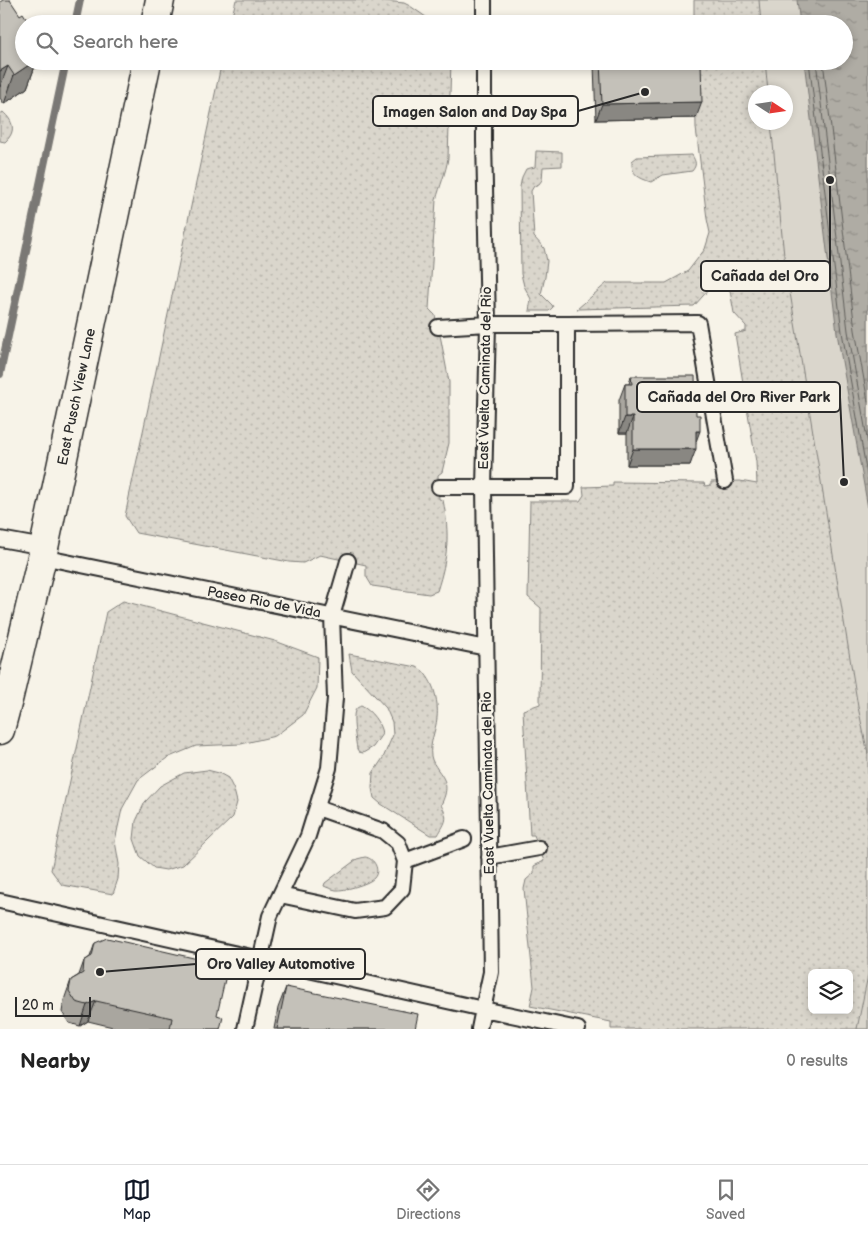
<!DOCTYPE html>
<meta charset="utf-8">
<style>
:root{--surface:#fff;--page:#f6f6f6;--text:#222;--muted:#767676;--line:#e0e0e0;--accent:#111827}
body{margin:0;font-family:"Balsamiq Sans",sans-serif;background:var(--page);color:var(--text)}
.controls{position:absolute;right:15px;bottom:15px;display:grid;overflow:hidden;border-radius:8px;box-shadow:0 2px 8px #0003}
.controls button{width:45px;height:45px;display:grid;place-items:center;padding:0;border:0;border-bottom:1px solid var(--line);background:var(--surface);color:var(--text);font:25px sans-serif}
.compass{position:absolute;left:748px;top:85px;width:45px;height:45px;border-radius:50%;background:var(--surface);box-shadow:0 2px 8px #0003;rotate:102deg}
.scale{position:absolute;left:15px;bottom:12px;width:76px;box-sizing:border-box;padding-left:5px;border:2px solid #2b2b2b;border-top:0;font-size:14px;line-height:18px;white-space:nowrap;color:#2b2b2b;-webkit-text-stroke:4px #f7f3e8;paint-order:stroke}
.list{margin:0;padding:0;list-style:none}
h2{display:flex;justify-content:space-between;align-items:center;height:65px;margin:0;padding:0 20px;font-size:21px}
h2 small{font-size:16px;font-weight:400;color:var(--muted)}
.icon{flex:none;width:28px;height:28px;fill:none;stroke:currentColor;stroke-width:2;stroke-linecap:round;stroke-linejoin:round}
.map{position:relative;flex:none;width:868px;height:1029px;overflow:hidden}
.search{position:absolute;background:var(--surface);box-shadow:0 2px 8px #0003;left:15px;right:15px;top:15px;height:55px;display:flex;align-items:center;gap:12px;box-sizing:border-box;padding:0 18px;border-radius:28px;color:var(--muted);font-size:19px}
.sheet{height:135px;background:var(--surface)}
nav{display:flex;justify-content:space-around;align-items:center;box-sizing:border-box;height:70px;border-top:1px solid var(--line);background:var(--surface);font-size:14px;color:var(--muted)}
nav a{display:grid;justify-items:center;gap:2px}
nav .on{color:var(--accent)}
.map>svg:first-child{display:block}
</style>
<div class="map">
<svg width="868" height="1029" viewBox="0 0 868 1029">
<defs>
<pattern id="grass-dots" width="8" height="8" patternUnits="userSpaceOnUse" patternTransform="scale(1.25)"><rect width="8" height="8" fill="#dad6cc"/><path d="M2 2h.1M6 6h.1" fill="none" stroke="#bbb8af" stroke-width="1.8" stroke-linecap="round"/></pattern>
<pattern id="water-ripples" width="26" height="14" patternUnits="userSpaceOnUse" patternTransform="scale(1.25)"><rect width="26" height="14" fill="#afaca4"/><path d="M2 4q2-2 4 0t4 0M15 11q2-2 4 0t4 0" fill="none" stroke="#8f8c86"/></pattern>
</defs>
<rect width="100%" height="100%" fill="#f7f3e8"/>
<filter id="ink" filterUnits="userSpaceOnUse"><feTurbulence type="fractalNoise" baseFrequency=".02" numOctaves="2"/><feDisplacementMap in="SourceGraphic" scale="10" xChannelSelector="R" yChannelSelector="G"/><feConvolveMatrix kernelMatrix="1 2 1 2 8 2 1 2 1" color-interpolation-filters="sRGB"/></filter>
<g filter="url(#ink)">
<path fill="url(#grass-dots)" stroke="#82807c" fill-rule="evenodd" d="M 236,0 L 362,0 L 366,1 L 368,0 L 377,0 L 404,3 L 410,6 L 436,24 L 230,24 Z
M 694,0 L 768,0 L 770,24 L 694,24 Z
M 222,61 L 451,61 L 448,158 C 446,172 440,186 436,200 L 429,309 L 435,315 L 441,340 L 449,382 L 449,443 L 442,472 L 438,475 L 439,499 L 443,500 C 450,535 448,557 437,591 L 429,594 L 372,586 L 366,576 L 366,565 L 320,555 L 303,563 L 289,562 L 136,533 L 125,516 Z
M 695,61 L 775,61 L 778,92 L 756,92 L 756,122 L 782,123 L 868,650 L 868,1029 L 611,1029 L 611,1022 L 530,1006 L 534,987 L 524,889 L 526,880 L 534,873 L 534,866 L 544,861 L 534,835 L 530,835 L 523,710 L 540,704 L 541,608 L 528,597 L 530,501 L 580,501 L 584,495 L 583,487 L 613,486 L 613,482 L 704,483 L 705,486 L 711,485 L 711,482 L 740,481 L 757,484 L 756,462 L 735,334 L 746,331 L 746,326 L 734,313 L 729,285 L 720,277 L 694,306 L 577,309 L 607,283 L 666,283 L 688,271 L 705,249 L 710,233 L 707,219 L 696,128 ZM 812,973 L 849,973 L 849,1010 L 812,1010 Z
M 3,112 C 13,121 17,131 5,142 L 0,141 L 0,114 Z
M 536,151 L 562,152 L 562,166 L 543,167 L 542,180 L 539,184 L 534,186 L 531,191 L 534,237 L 544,248 L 547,261 L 545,277 L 541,294 L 552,305 L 553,307 L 549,311 L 529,311 L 531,299 L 524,286 L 521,274 L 520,187 L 522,177 L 526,169 L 535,167 Z
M 692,155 C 696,162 697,165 692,171 L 663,175 L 651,182 C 639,178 631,175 632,161 L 637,157 Z
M 123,601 L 275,641 L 318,657 L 317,688 L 303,715 L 275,736 L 241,744 L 196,746 L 167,758 L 138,780 L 122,809 L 115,841 L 119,864 L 118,879 L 113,894 L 62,885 L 51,870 L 106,612 Z
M 349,654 L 417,667 C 433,676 439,701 437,718 C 436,730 429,744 431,756 C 432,762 435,765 438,770 C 448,783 448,790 441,805 C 449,819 446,821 438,835 L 430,835 L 381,804 L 374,798 L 372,788 L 373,773 L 383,758 L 393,735 L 392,722 L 386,708 L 352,671 Z
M 361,706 C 371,710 381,724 382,734 L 373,747 L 363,753 L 359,752 L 357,749 C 356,742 352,717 355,711 C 357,707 357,708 361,706 Z
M 207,770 L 219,773 L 228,778 L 234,790 L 237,802 L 233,817 L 183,865 L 166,870 L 154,868 L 140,856 L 134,839 L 136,821 L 145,802 L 160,786 L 184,773 Z
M 365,857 C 374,858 381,870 374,878 C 369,884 343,891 336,890 C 332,889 328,888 324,886 L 325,883 L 357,859 Z"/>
<path fill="#dad6cc" stroke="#82807c" d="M 759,0 L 868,0 L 868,754 L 858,707 L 784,256 L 771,123 L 786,122 L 786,92 L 768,92 L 765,61 L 844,61 L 844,24 L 761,24 Z
M 868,975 L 868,1029 L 857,1029 Z"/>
<path fill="url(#water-ripples)" stroke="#7a7874" d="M 797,0 L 868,0 L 868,508 L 837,333 L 804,61 L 844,61 L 844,24 L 800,24 Z"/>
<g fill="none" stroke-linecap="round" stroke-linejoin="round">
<path stroke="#605f5b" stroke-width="1" d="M 809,61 L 842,332 L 868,480
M 816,61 L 848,331 L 868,444
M 823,61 L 855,330 L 868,402"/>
<path stroke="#7a7874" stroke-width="8" d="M 75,24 L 80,0
M 0,374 L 66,61"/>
<defs>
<path id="lane" d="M 484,0 L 484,24
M 567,324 L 698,323 L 725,481
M 438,327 L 488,324 L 567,324 L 567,487 L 439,487
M 0,539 L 44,547
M 42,557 L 486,648
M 317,808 L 383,831 L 398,843 L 405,861 L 464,839
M 489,857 L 539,848
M 280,895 L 355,911 L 385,907 L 402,889 L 405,861
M 0,901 L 483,1009 L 491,972 L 484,487 L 488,324 L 484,141 L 484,61
M 245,1029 L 270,916 L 308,836 L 329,768 L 335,698 L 332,616 L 348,561
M 479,1029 L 483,1009 L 578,1029"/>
<g id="secondary">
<path d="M 155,24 L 160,0"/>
<path id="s1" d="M 0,730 L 9,696 L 42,557 L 147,61"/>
</g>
</defs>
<use href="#lane" stroke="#2b2b2b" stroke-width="18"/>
<use href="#secondary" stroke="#2b2b2b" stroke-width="31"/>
<use href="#lane" stroke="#f7f3e8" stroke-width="14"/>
<use href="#secondary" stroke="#f7f3e8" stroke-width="28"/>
</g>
<path fill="#a9a69f" stroke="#2b2b2b" d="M 0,2 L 24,61 L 37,61 L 27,88 L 4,104 L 0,98 Z
M 595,61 L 701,61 L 696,118 L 596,120 L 594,65 Z
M 631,376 L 696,443 L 690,465 L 627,465 L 627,433 L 619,433 L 619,400 L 625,384 L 629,384 Z
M 95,943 L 217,1015 L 220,1029 L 121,1029 L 88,1021 L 80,1026 L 69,1023 L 62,1012 L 64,1000 L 71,980 L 79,975 L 84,961 L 90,957 Z
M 286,987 L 415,1029 L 274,1029 L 278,1008 Z"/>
<path fill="#898782" stroke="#2b2b2b" d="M 35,61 L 37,61 L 27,88 L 4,104 L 14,75 Z
M 8,66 L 0,87 L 0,71 Z
M 702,102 L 696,118 L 596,120 L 602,104 Z
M 625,417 L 633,417 L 627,433 L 619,433 Z
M 696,431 L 700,431 L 694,447 Z
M 633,449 L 696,449 L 690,465 L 627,465 Z
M 96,1001 L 88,1021 L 80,1026 L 87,1005 Z"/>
<path fill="#c4c1b9" stroke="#2b2b2b" d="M 3,0 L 10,0 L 20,15 L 23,13 L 30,24 L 24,24 L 24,61 L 35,61 L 14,75 L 8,66 L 0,71 L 0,2 Z
M 600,61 L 701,61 L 702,102 L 602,104 Z
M 631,376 L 695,376 L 696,415 L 700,415 L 700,431 L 696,431 L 696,449 L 633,449 L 633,417 L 625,417 L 625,384 L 632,384 Z
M 107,938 L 228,966 L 217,1015 L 223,1017 L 220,1029 L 170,1029 L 172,1018 L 96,1001 L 87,1005 L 76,1002 L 69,991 L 71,980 L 83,973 L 84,961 L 92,956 L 95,943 Z
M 286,987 L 418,1014 L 415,1029 L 277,1029 Z"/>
</g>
<g text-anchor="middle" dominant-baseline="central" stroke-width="4.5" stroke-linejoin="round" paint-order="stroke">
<g font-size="14" fill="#2b2b2b" stroke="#f7f3e8">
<text transform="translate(485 378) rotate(-89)">East Vuelta Caminata del Rio</text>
<text stroke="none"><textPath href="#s1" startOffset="342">East Pusch View Lane</textPath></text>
<text transform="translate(264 602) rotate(11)">Paseo Rio de Vida</text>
<text transform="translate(488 783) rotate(-91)">East Vuelta Caminata del Rio</text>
</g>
</g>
<path fill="none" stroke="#2b2b2b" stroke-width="2" d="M645 92L578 111M830 180L830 276M844 482L840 397M100 972L196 964"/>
<g fill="#2b2b2b" stroke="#f7f3e8" stroke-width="2">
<circle cx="645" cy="92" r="5"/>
<circle cx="830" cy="180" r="5"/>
<circle cx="844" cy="482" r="5"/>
<circle cx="100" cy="972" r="5"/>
</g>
<g fill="#f7f3e8" stroke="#2b2b2b" stroke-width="2">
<rect x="373" y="96" width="205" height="30" rx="5"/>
<rect x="701" y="261" width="129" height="30" rx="5"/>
<rect x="637" y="382" width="203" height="30" rx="5"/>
<rect x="196" y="949" width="169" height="30" rx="5"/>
</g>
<g font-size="15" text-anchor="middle" font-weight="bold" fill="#2b2b2b">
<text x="475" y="117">Imagen Salon and Day Spa</text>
<text x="765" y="281">Cañada del Oro</text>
<text x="739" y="402">Cañada del Oro River Park</text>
<text x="281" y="969">Oro Valley Automotive</text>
</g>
</svg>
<div class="controls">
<button><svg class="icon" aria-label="layers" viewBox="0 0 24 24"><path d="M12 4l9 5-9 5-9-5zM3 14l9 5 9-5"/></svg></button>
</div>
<svg class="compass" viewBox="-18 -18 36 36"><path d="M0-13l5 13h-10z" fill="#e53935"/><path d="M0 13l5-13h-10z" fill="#767676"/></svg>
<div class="scale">20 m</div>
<div class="search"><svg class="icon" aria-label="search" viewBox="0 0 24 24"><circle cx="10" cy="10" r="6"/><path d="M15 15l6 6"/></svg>Search here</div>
</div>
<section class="sheet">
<h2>Nearby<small>0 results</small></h2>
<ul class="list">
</ul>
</section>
<nav>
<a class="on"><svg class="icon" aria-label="map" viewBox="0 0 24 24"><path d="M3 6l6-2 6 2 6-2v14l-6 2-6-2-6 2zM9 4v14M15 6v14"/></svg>Map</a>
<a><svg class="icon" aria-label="directions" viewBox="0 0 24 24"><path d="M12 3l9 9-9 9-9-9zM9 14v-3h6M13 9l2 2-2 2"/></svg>Directions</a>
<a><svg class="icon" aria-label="saved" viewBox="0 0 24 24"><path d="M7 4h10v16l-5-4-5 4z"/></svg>Saved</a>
</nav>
